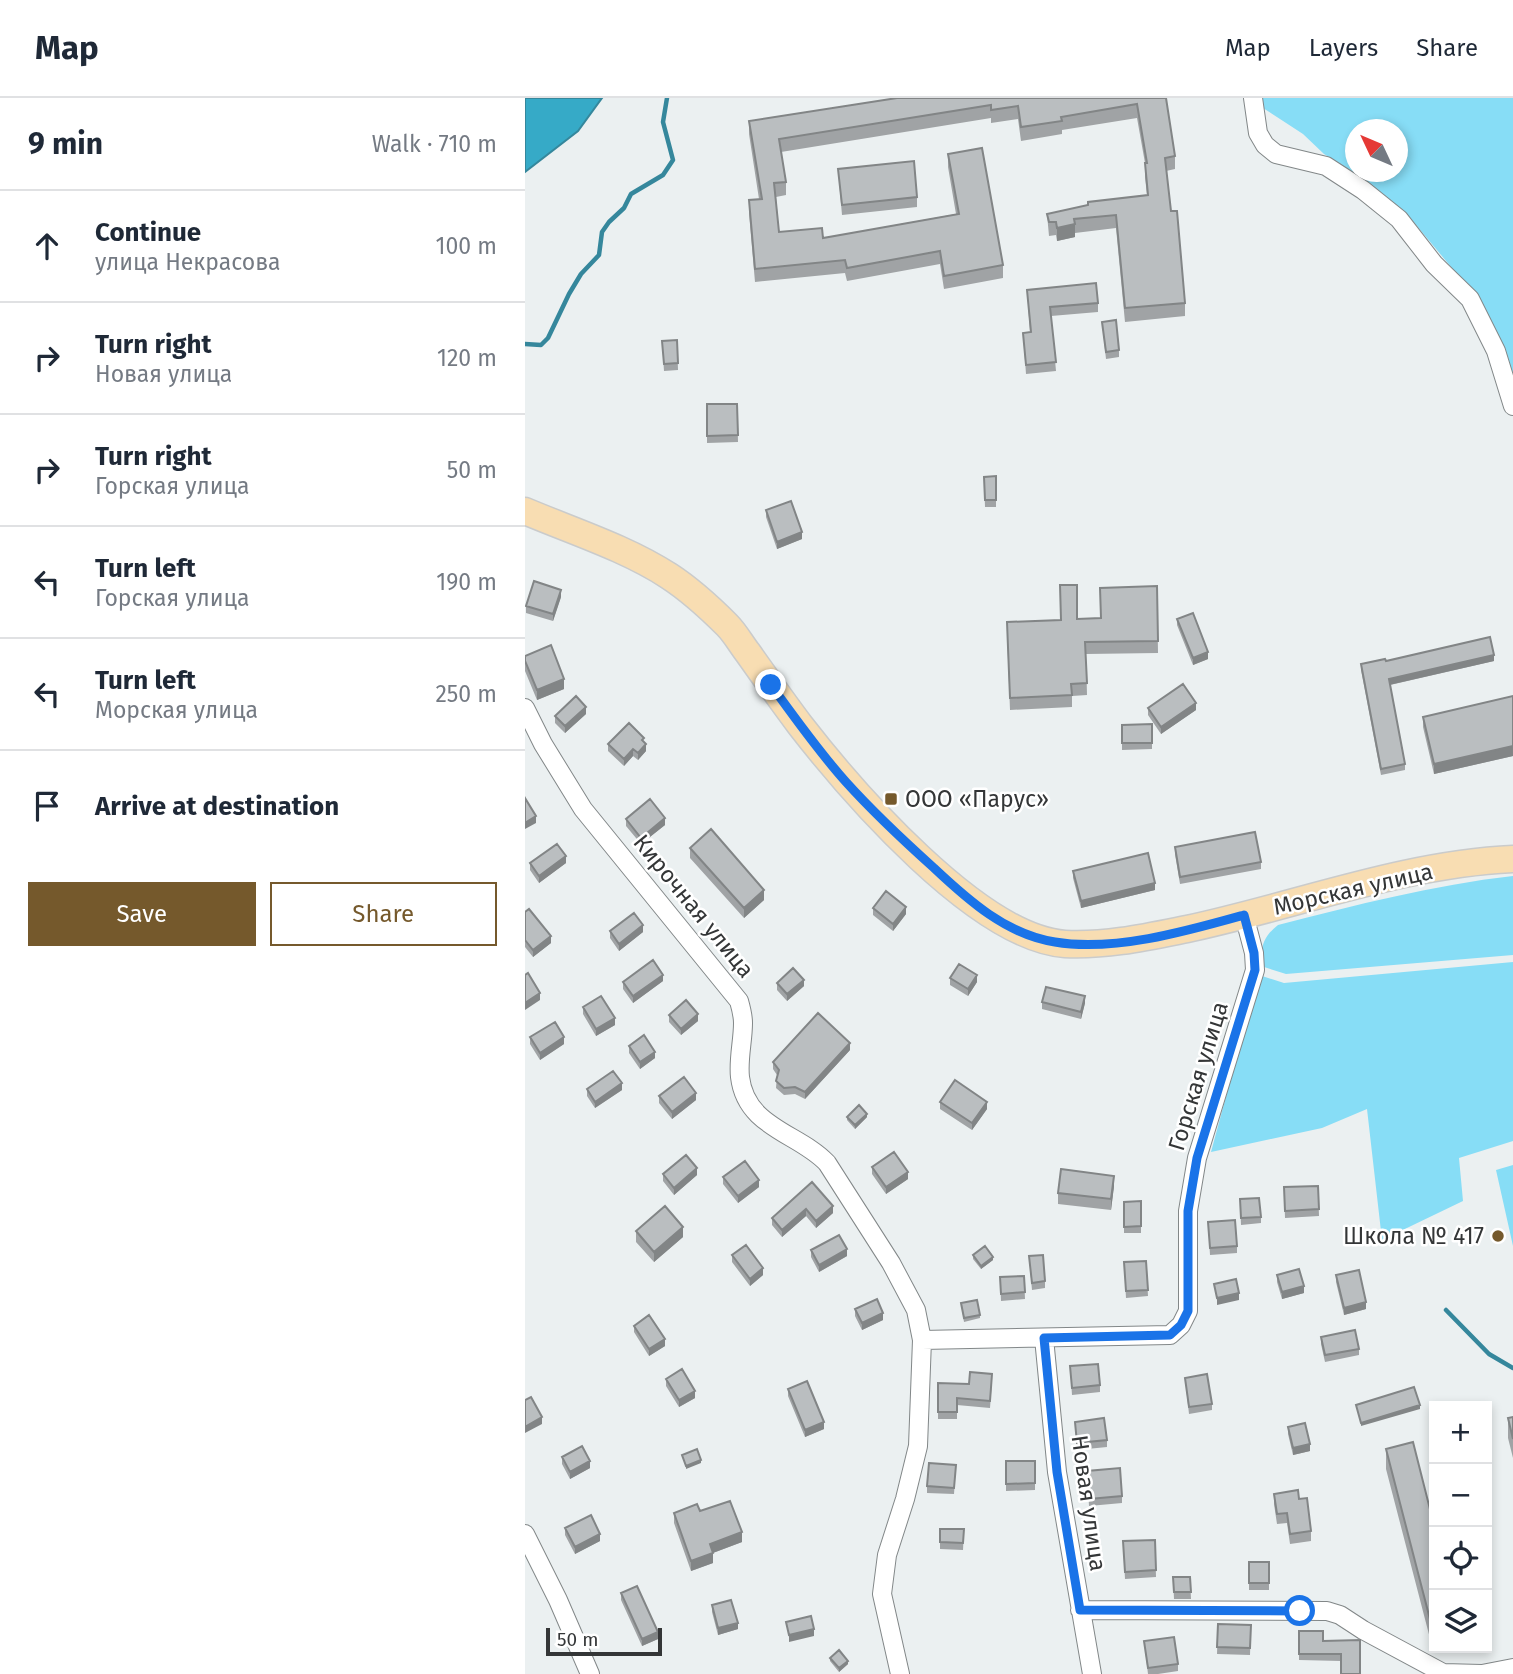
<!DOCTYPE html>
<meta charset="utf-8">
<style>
:root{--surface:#fff;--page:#f6f6f7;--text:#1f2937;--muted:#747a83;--line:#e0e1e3;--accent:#75592c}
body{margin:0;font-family:"Fira Sans",sans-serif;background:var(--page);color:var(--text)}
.controls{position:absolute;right:21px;bottom:21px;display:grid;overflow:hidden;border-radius:0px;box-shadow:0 4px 10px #0003}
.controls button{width:63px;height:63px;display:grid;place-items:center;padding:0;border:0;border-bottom:2px solid var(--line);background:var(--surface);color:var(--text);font:35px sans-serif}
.compass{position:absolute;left:820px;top:21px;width:63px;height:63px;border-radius:50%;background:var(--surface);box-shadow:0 4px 10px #0003;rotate:314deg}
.scale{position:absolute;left:21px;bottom:18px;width:116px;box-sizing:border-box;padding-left:7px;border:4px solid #343637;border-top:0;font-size:19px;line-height:24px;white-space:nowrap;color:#343637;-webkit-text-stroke:5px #fff;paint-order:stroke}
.stop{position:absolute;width:21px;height:21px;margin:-16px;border:5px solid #1a73e8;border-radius:50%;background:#fff}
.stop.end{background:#1a73e8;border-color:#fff;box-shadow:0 2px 7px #0008}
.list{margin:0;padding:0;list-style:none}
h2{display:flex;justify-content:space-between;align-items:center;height:91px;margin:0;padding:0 28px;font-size:30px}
h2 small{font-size:23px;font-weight:400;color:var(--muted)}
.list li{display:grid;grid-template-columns:46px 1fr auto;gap:21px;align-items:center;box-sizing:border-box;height:112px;padding:0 28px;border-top:2px solid var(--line)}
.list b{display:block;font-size:26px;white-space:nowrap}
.list p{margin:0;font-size:23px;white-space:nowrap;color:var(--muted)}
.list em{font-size:23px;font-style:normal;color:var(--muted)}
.actions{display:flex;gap:14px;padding:21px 28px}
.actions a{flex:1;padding:16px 0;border:2px solid var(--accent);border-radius:0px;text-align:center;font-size:24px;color:var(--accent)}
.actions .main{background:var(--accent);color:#fff}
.icon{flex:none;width:38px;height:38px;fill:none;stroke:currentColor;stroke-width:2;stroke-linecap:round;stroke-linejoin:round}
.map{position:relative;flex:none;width:988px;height:1576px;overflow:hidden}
header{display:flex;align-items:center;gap:42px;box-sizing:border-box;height:98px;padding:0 35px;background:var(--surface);border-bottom:2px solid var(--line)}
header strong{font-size:33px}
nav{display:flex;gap:38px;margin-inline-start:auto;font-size:24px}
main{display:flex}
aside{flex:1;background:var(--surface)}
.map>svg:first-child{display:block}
</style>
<header>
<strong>Map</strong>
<nav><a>Map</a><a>Layers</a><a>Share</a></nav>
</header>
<main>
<aside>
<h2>9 min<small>Walk · 710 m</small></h2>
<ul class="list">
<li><svg class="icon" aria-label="ahead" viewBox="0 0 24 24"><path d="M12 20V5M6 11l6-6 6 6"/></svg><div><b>Continue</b><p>улица Некрасова</p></div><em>100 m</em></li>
<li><svg class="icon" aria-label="right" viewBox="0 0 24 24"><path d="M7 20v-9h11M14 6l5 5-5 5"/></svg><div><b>Turn right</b><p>Новая улица</p></div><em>120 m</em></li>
<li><svg class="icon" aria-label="right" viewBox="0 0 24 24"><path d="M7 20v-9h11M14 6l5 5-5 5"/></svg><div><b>Turn right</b><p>Горская улица</p></div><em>50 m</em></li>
<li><svg class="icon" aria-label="left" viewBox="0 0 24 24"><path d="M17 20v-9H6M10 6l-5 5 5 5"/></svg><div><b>Turn left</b><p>Горская улица</p></div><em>190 m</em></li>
<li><svg class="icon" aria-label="left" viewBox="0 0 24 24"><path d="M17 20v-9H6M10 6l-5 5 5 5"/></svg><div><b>Turn left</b><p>Морская улица</p></div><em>250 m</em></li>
<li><svg class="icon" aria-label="arrive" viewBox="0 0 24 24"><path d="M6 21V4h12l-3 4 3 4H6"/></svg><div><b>Arrive at destination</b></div></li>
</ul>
<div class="actions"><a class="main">Save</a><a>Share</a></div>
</aside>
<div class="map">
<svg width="988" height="1576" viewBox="0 0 988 1576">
<rect width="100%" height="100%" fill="#ebf0f1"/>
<path fill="#87ddf6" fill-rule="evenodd" d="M 737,0 L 988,0 L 988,278 L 979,250 L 952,200 L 881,115 L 841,82 L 799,56 L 778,36 L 738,10 ZM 830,32 L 872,32 L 872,74 L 830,74 Z
M 988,778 L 988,857 L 761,876 L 739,869 C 734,850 738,839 753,827 C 831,807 908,787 988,778 Z
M 988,864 L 988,1043 L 934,1060 L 938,1103 L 857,1142 L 842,1011 L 797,1030 L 686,1054 L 734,877 L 759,885 Z
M 988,1067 L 988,1148 L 971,1072 Z"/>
<path fill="#36aac7" stroke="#35879c" stroke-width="2" d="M 0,0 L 77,0 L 53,33 L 0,74 Z"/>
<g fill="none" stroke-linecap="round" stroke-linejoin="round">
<path stroke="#35879c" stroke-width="4.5" d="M 0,246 L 16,247 L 23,240 L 44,196 L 56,176 L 74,157 L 77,134 L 84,124 L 99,110 L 106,96 L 138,77 L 148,62 L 138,24 L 142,0
M 921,1212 L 964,1256 L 988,1270"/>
<defs>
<path id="street" d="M 728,0 L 733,35 L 740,47 L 751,56 L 801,68 L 838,92 L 874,121 L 909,166 L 945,201 L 971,253 L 988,308
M 0,610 L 18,646 L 58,711 L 214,903 C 216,910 218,918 218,925 C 218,943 213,961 215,979 C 221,1030 274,1035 302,1065 L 366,1165 L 391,1212 L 397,1242 L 393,1348 L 380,1401 L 362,1457 L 357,1496 L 375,1576
M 519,1240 L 532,1374 L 567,1576
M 397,1242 L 645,1237 L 656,1227 L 663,1213 L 663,1113 L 672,1060 L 730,872 L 729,855 L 719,817
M 0,1436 L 33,1502 L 65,1576
M 555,1512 L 802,1513 L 815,1517 L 838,1532 L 918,1575 L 957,1576 L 988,1570"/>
<path id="primary" d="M 0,413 C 47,433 101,450 144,478 C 164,491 185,510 202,527 C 210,535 216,546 223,555 C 240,579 257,603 275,627 C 327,694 453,840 540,846 C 582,848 622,839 662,831 C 770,808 877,766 988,761"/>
</defs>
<use href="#street" stroke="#828788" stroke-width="20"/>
<use href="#primary" stroke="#cacbcb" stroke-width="29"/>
<use href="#street" stroke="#fff" stroke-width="18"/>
<use href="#primary" stroke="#f8ddb2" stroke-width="26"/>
</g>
<path fill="#a0a3a5" d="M 372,0 L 641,0 L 650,58 L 650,71 L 641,73 L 646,113 L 660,205 L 660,218 L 600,224 L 591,130 L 550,135 L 550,139 L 532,143 L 531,137 L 524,138 L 522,116 L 622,97 L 620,79 L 620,65 L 612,20 L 537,32 L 537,36 L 496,43 L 493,21 L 466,25 L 466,20 L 256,54 L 261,84 L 261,97 L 251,99 L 254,134 L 298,140 L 431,116 L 423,69 L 423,56 L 478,167 L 478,180 L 419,191 L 415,166 L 322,183 L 320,175 L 230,184 L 224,115 L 224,102 L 234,101 L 224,36 L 224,23 Z
M 313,71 L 392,99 L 392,109 L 317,117 Z
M 502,192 L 573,205 L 573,214 L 526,218 L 531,273 L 501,276 L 498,235 L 505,234 Z
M 577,224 L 594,252 L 594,259 L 581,261 Z
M 152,242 L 153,272 L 139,273 L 137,243 Z
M 182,306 L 212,306 L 213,344 L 182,345 Z
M 471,378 L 471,409 L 460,409 L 459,379 Z
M 241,412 L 277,441 L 252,451 L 241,419 Z
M 632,488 L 633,555 L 561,556 L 562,597 L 547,598 L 547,609 L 485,612 L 482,536 L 552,521 L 575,520 Z
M 36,499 L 28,523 L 1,515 L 1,508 Z
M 652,521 L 683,561 L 668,567 L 652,527 Z
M 0,558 L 39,591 L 12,602 L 0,573 Z
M 861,563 L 969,563 L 865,587 L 880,666 L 880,672 L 856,677 L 836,572 L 836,566 Z
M 988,598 L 988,658 L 909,676 L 898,629 L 898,619 Z
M 623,610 L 671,612 L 636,636 L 623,617 Z
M 61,616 L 40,635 L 30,625 L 30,618 Z
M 627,626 L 627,651 L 597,652 L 597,627 Z
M 119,644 L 121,653 L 113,662 L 108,658 L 99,668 L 83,653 L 83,646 Z
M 101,721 L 140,727 L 116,746 L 101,728 Z
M 650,749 L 736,764 L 736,771 L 655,786 L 650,756 Z
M 165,750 L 239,802 L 219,820 L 165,760 Z
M 5,765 L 41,765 L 14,785 L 5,772 Z
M 548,773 L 630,792 L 556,810 L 548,780 Z
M 348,810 L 381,816 L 368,833 L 348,817 Z
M 0,814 L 26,845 L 8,859 L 0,849 Z
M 85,833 L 118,834 L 94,853 L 85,840 Z
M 425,880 L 452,884 L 443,898 L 425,887 Z
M 138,883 L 108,905 L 98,891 L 98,884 Z
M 252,885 L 279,888 L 262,903 L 252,892 Z
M 517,904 L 560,905 L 556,921 L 517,911 Z
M 58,909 L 90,927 L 71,938 L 58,916 Z
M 144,917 L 173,923 L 156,937 L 144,924 Z
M 5,939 L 39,946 L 15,962 L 5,946 Z
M 104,948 L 130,960 L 115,971 L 104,955 Z
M 325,952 L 280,1001 L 270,996 L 259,997 L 251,990 L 252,977 L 248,971 L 248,964 Z
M 62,991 L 97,992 L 70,1010 L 62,998 Z
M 134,998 L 171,1002 L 147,1021 L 134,1005 Z
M 415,1004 L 462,1011 L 447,1032 L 415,1011 Z
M 322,1019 L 342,1019 L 330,1031 L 322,1022 Z
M 347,1069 L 383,1081 L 361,1096 L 347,1076 Z
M 138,1076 L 172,1077 L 149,1097 L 138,1083 Z
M 198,1079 L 234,1089 L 213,1105 L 198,1086 Z
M 287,1084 L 308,1115 L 291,1130 L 281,1118 L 257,1139 L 247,1127 L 247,1120 Z
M 589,1088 L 586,1112 L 533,1106 L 533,1095 Z
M 793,1088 L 794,1118 L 760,1120 L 759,1089 Z
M 715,1101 L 736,1119 L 736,1125 L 716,1127 Z
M 616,1103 L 616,1135 L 599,1135 L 599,1104 Z
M 683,1124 L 712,1148 L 712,1155 L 685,1157 Z
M 111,1133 L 158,1139 L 129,1164 L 111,1144 Z
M 286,1152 L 322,1158 L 294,1174 L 286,1159 Z
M 207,1157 L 238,1177 L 225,1188 L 207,1164 Z
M 448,1157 L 468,1162 L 456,1171 L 448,1161 Z
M 504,1158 L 520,1183 L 520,1190 L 507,1192 Z
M 621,1163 L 623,1198 L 601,1200 L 599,1164 Z
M 752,1177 L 779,1195 L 757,1201 L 752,1184 Z
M 811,1177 L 841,1211 L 819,1217 L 811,1184 Z
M 499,1178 L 500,1201 L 476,1203 L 475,1179 Z
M 436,1205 L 455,1217 L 455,1220 L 439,1224 Z
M 330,1211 L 358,1222 L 337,1232 L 330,1218 Z
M 109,1228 L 140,1248 L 124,1258 L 109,1234 Z
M 796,1239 L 834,1251 L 834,1257 L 800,1264 L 796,1246 Z
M 545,1268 L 575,1287 L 575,1294 L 547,1297 Z
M 660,1280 L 687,1306 L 687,1312 L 664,1316 Z
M 141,1281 L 170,1300 L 154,1309 L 141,1288 Z
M 467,1283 L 465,1310 L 432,1307 L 432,1321 L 413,1321 L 413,1285 L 444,1286 Z
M 263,1291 L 299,1331 L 280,1339 L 263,1298 Z
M 988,1319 L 988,1360 L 983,1340 L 983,1320 Z
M 550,1324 L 582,1342 L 582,1349 L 552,1352 Z
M 763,1329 L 785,1353 L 768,1357 L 763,1336 Z
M 861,1351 L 909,1427 L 909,1547 L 907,1548 L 861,1371 Z
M 37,1359 L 65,1370 L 45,1381 L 37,1366 Z
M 481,1363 L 510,1363 L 510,1392 L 481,1393 Z
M 431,1367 L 429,1396 L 402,1395 L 402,1388 Z
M 562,1373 L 597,1398 L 597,1405 L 564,1408 Z
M 749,1396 L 774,1401 L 786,1433 L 786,1443 L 765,1446 L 762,1425 L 752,1426 L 749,1406 Z
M 175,1413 L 217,1444 L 188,1455 L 188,1465 L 166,1473 L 149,1425 L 149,1415 Z
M 40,1430 L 75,1443 L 50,1456 L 40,1437 Z
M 415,1431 L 439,1431 L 438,1452 L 415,1451 Z
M 630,1442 L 631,1479 L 600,1481 L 598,1443 Z
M 724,1464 L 744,1464 L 744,1492 L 724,1492 Z
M 648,1479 L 665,1479 L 666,1501 L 649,1501 Z
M 96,1495 L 133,1541 L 117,1548 L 96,1502 Z
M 187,1507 L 213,1531 L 193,1537 L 187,1514 Z
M 693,1526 L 726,1527 L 725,1557 L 692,1556 Z
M 774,1533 L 798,1543 L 835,1542 L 816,1563 L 774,1562 Z
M 619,1543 L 653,1566 L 653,1573 L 633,1576 L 623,1576 Z
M 305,1560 L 323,1566 L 314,1574 L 305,1563 Z"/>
<path fill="#828586" d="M 550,126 L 550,139 L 532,143 L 532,130 Z
M 277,434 L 277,441 L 252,451 L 252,444 Z
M 36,492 L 36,499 L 28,523 L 28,516 Z
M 683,554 L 683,561 L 668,567 L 668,560 Z
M 969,557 L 969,563 L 864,587 L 864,581 Z
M 39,581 L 39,591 L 12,602 L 12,592 Z
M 671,605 L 671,612 L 636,636 L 636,629 Z
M 61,609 L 61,616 L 40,635 L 40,628 Z
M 121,646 L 121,653 L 113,662 L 113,655 Z
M 988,648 L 988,658 L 909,676 L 909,666 Z
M 108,651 L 108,658 L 99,668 L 99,661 Z
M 11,718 L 11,725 L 0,731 L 0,725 Z
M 140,720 L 140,727 L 116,746 L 116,740 Z
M 41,758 L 41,765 L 14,785 L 14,778 Z
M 630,785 L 630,792 L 556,810 L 556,803 Z
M 239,792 L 239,802 L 219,820 L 219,810 Z
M 381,809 L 381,816 L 368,833 L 368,826 Z
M 118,827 L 118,834 L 94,853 L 94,846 Z
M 26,838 L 26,845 L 8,859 L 8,852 Z
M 138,877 L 138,883 L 108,905 L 108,898 Z
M 452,877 L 452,884 L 443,898 L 443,891 Z
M 279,882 L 279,888 L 262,903 L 262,896 Z
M 15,895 L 15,902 L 0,912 L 0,905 Z
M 560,898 L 560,905 L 556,921 L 556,914 Z
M 173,916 L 173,923 L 156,937 L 156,931 Z
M 90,920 L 90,927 L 71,938 L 71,931 Z
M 39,939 L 39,946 L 15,962 L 15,955 Z
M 325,945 L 325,952 L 280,1001 L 280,994 Z
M 130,954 L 130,960 L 115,971 L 115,964 Z
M 97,985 L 97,992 L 70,1010 L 70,1004 Z
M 171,995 L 171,1002 L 147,1021 L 147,1014 Z
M 462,1004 L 462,1011 L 447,1032 L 447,1025 Z
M 342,1016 L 342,1019 L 330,1031 L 330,1027 Z
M 172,1070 L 172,1077 L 149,1097 L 149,1090 Z
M 383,1074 L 383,1081 L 361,1096 L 361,1089 Z
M 589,1078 L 589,1088 L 586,1112 L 586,1101 Z
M 234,1082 L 234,1089 L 213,1105 L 213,1098 Z
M 308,1108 L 308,1115 L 291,1130 L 291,1123 Z
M 281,1111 L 281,1118 L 257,1139 L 257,1132 Z
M 158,1129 L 158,1139 L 129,1164 L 129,1154 Z
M 322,1151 L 322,1158 L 294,1174 L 294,1167 Z
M 468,1159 L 468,1162 L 456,1171 L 456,1168 Z
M 238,1170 L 238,1177 L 225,1188 L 225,1181 Z
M 779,1188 L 779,1195 L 757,1201 L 757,1194 Z
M 714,1195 L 714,1202 L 692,1207 L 692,1200 Z
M 841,1204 L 841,1211 L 819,1217 L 819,1210 Z
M 358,1215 L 358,1222 L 337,1232 L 337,1225 Z
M 140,1241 L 140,1248 L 124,1258 L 124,1251 Z
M 170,1293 L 170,1300 L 154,1309 L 154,1302 Z
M 895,1307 L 895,1311 L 836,1328 L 836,1325 Z
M 17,1319 L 17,1326 L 0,1335 L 0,1329 Z
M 299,1324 L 299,1331 L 280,1339 L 280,1332 Z
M 785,1346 L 785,1353 L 768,1357 L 768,1350 Z
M 176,1362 L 176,1365 L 161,1371 L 161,1368 Z
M 65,1363 L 65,1370 L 45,1381 L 45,1374 Z
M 217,1434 L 217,1444 L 185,1456 L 185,1446 Z
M 75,1436 L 75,1443 L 50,1456 L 50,1449 Z
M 188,1455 L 188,1465 L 166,1473 L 166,1463 Z
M 213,1525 L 213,1531 L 193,1537 L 193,1530 Z
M 909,1528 L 909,1547 L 907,1548 L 907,1529 Z
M 289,1531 L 289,1538 L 264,1544 L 264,1537 Z
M 133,1534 L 133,1541 L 117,1548 L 117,1541 Z
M 323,1563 L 323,1566 L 314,1574 L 314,1570 Z"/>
<path fill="#babec0" stroke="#828586" stroke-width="2" d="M 372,0 L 641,0 L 650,58 L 640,60 L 646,113 L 652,113 L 660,205 L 600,210 L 591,117 L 549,121 L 550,126 L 532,130 L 531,124 L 524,124 L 522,116 L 563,107 L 563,104 L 623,97 L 620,65 L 622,65 L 612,6 L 536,19 L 537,23 L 496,29 L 493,8 L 466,12 L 466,7 L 254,41 L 261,84 L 249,85 L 254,134 L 297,130 L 298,140 L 434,116 L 423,56 L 457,50 L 478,167 L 419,178 L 415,153 L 322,170 L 320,162 L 230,171 L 224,102 L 237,101 L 224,23 Z
M 389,63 L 392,99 L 317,107 L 313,71 Z
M 571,185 L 573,205 L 525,209 L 531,264 L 501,267 L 498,235 L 506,234 L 502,192 Z
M 591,222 L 594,252 L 581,254 L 577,224 Z
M 152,242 L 153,265 L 139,266 L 137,243 Z
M 182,306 L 212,306 L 213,337 L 182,338 Z
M 471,378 L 471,402 L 460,402 L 459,379 Z
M 266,403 L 277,434 L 252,444 L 241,412 Z
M 9,483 L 36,492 L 28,516 L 1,508 Z
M 535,487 L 552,487 L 552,521 L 576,520 L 575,490 L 632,488 L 633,543 L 560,544 L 562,585 L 546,586 L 547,597 L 485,600 L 482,524 L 536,522 Z
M 668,515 L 683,554 L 668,560 L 652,521 Z
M 965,539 L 969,557 L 864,581 L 880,666 L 856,671 L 836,566 L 860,561 L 861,563 Z
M 26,547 L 39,581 L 12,592 L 0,563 L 0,558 Z
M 658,586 L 671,605 L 636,629 L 623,610 Z
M 51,598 L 61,609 L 40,628 L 30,618 Z
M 988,598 L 988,648 L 909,666 L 898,619 Z
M 104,625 L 119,640 L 117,642 L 121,646 L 113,655 L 108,651 L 99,661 L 83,646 Z
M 627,626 L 627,645 L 597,645 L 597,627 Z
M 0,700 L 11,718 L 0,725 Z
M 125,701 L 140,720 L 116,740 L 101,721 Z
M 186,731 L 239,792 L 219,810 L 165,750 Z
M 730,734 L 736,764 L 655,779 L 650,749 Z
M 32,746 L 41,758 L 14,778 L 5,765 Z
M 623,755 L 630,785 L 556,803 L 548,773 Z
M 361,793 L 381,809 L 368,826 L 348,810 Z
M 4,811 L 26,838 L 8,852 L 0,842 L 0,814 Z
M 109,815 L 118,827 L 94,846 L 85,833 Z
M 128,862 L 138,877 L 108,898 L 98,884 Z
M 434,866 L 452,877 L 443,891 L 425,880 Z
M 268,870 L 279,882 L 262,896 L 252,885 Z
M 3,875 L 15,895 L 0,905 L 0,877 Z
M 521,889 L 560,898 L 556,914 L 517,904 Z
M 76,898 L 90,920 L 71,931 L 58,909 Z
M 161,902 L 173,916 L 156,931 L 144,917 Z
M 293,915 L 325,945 L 280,994 L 270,989 L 259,990 L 251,983 L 254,972 L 248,964 Z
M 30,924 L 39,939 L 15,955 L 5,939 Z
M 119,937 L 130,954 L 115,964 L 104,948 Z
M 88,973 L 97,985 L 70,1004 L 62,991 Z
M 159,979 L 171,995 L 147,1014 L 134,998 Z
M 430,982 L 462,1004 L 447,1025 L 415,1004 Z
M 334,1007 L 342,1016 L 330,1027 L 322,1019 Z
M 369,1054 L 383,1074 L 361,1089 L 347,1069 Z
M 161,1057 L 172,1070 L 149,1090 L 138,1076 Z
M 220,1063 L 234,1082 L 213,1098 L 198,1079 Z
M 536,1071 L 589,1078 L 586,1101 L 533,1095 Z
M 287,1084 L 308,1108 L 291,1123 L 281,1111 L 257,1132 L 247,1120 Z
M 793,1088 L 794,1111 L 760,1113 L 759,1089 Z
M 734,1100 L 736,1119 L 716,1120 L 715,1101 Z
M 616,1103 L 616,1128 L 599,1129 L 599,1104 Z
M 140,1108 L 158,1129 L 129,1154 L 111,1133 Z
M 710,1122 L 712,1148 L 685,1150 L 683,1124 Z
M 314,1137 L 322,1151 L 294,1167 L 286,1152 Z
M 221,1147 L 238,1170 L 225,1181 L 207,1157 Z
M 460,1148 L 468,1159 L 456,1168 L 448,1157 Z
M 518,1157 L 520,1183 L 507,1185 L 504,1158 Z
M 621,1163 L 623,1192 L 601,1193 L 599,1164 Z
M 774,1171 L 779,1188 L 757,1194 L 752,1177 Z
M 834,1172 L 841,1204 L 819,1210 L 811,1177 Z
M 499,1178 L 500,1194 L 476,1196 L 475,1179 Z
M 711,1181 L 714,1195 L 692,1200 L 689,1186 Z
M 352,1201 L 358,1215 L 337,1225 L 330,1211 Z
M 452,1202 L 455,1217 L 439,1220 L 436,1205 Z
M 124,1217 L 140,1241 L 124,1251 L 109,1228 Z
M 830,1232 L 834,1251 L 800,1257 L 796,1239 Z
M 573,1266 L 575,1287 L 547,1290 L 545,1268 Z
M 157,1271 L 170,1293 L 154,1302 L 141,1281 Z
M 445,1274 L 467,1276 L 465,1303 L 432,1300 L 432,1314 L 413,1314 L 413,1285 L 444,1286 Z
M 682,1276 L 687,1306 L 664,1309 L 660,1280 Z
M 282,1283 L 299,1324 L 280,1332 L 263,1291 Z
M 889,1289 L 895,1307 L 836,1325 L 831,1307 Z
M 6,1299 L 17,1319 L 0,1329 L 0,1302 Z
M 988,1319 L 988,1341 L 983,1320 Z
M 579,1320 L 582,1342 L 552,1345 L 550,1324 Z
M 780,1325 L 785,1346 L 768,1350 L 763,1329 Z
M 888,1344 L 909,1427 L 909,1528 L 907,1529 L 861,1351 Z
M 57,1348 L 65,1363 L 45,1374 L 37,1359 Z
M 172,1351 L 176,1362 L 161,1368 L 157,1357 Z
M 481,1363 L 510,1363 L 510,1385 L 481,1386 Z
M 404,1365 L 431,1367 L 429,1390 L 402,1388 Z
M 595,1370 L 597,1398 L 564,1401 L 562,1373 Z
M 773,1392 L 774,1401 L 782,1400 L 786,1433 L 765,1436 L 762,1415 L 752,1416 L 749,1396 Z
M 205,1403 L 217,1434 L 185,1446 L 188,1455 L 166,1463 L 149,1415 L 172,1406 L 175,1413 Z
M 66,1417 L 75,1436 L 50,1449 L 40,1430 Z
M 415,1431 L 439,1431 L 438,1445 L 415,1444 Z
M 630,1442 L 631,1472 L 600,1474 L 598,1443 Z
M 724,1464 L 744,1464 L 744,1485 L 724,1485 Z
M 648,1479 L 665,1479 L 666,1494 L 649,1494 Z
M 112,1488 L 133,1534 L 117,1541 L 96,1495 Z
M 206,1502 L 213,1525 L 193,1530 L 187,1507 Z
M 286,1518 L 289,1531 L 264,1537 L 261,1524 Z
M 693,1526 L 726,1527 L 725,1550 L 692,1549 Z
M 774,1533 L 798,1533 L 798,1543 L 835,1542 L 835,1576 L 816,1576 L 816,1556 L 774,1556 Z
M 649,1539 L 653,1566 L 623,1570 L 619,1543 Z
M 314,1552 L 323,1563 L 314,1570 L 305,1560 Z"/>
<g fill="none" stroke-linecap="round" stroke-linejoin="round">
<path stroke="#1a73e8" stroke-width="9" d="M 246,587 C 270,620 294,654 321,684 C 348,714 379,743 409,770 C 443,802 482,837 530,844 C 589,854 662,833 719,817 L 729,855 L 730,872 L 672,1060 L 663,1113 L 663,1213 L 656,1227 L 645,1237 L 519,1240 L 532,1374 L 555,1512 L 775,1513"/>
</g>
<g fill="#75592c" stroke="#fff" stroke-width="2.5">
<rect x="359" y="694" width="14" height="14" rx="3.5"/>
<circle cx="973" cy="1138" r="7"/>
</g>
<g text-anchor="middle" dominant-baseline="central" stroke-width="5" stroke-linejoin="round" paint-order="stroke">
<g font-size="23" fill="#343637" stroke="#fff" text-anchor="start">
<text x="380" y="701">ООО «Парус»</text>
<text x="959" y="1138" text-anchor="end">Школа № 417</text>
</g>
<g font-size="23" fill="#343637" stroke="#fff">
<text transform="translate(828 791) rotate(-13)">Морская улица</text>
<text transform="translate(169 808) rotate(51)">Кирочная улица</text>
<text transform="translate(673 978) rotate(-73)">Горская улица</text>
<text transform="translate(564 1405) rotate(82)">Новая улица</text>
</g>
</g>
</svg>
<div class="controls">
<button>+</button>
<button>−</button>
<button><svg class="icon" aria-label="locate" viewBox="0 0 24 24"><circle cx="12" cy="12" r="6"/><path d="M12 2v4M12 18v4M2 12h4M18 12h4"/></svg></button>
<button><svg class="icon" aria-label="layers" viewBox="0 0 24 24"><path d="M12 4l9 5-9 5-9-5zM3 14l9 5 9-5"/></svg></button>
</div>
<svg class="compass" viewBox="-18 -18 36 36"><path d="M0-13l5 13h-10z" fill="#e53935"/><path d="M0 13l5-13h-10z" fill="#747a83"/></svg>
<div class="scale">50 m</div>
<div class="stop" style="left:775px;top:1513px"></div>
<div class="stop end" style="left:246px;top:587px"></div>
</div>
</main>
